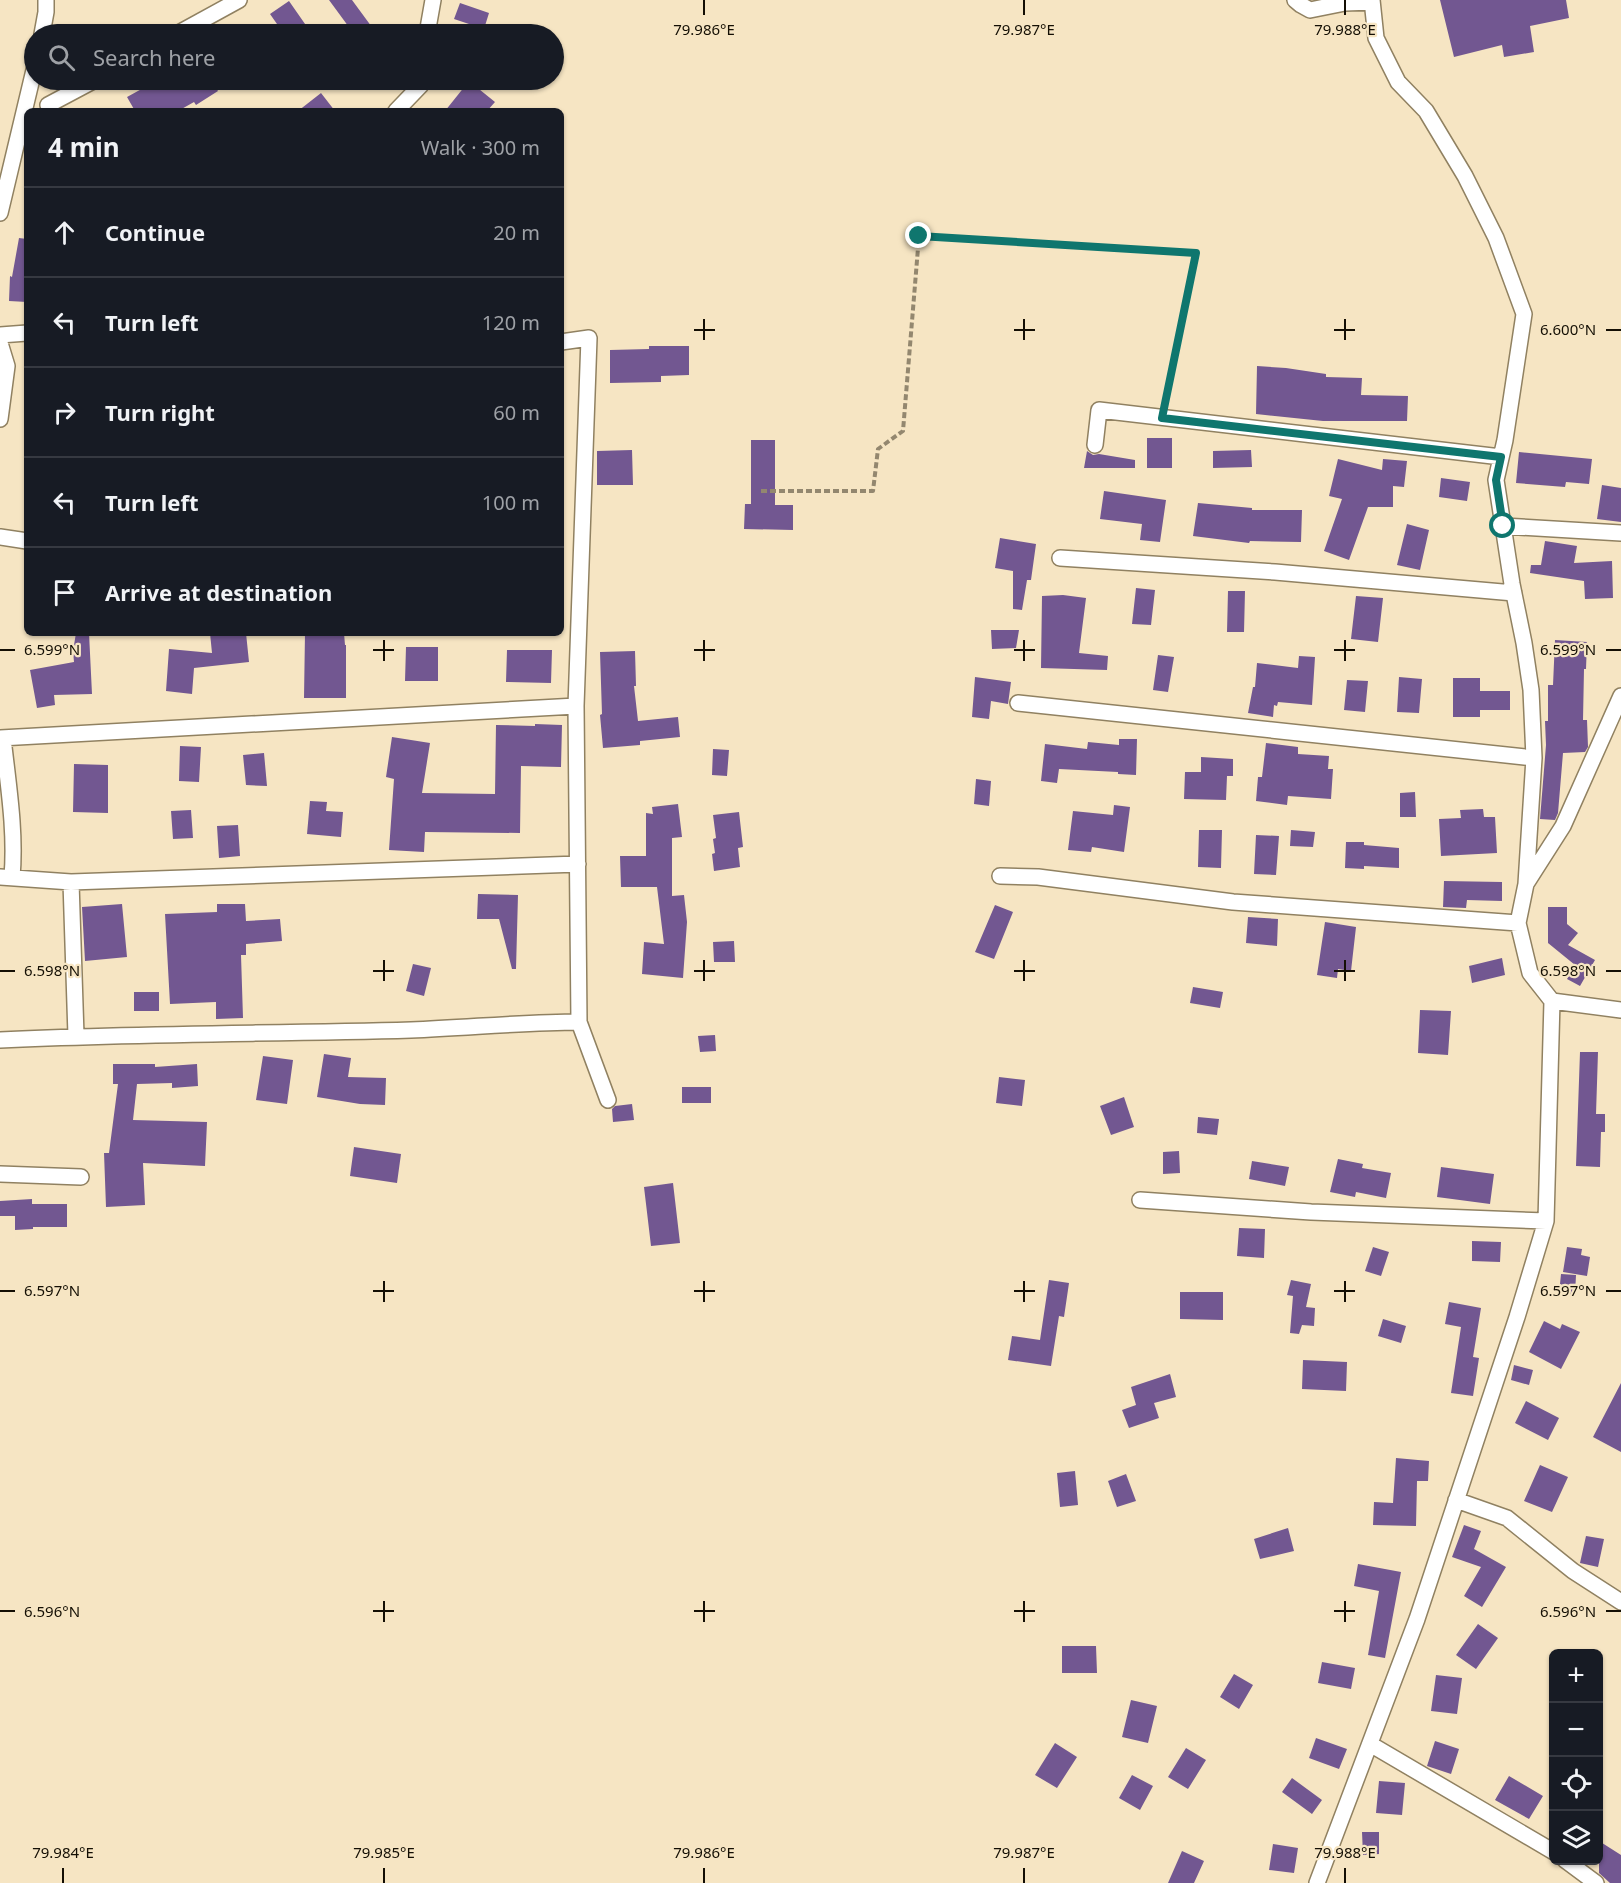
<!DOCTYPE html>
<meta charset="utf-8">
<style>
:root{--surface:#171b24;--page:#20242c;--text:#f1f3f6;--muted:#9ea1a6;--line:#363941}
body{margin:0;font-family:"Noto Sans",sans-serif;background:var(--page);color:var(--text)}
.controls{position:absolute;right:18px;bottom:18px;display:grid;overflow:hidden;border-radius:9px;box-shadow:0 2px 4px #0004}
.controls button{width:54px;height:54px;display:grid;place-items:center;padding:0;border:0;border-bottom:2px solid var(--line);background:var(--surface);color:var(--text);font:30px sans-serif}
.stop{position:absolute;width:18px;height:18px;margin:-14px;border:4px solid #0f766e;border-radius:50%;background:#fff}
.stop.end{background:#0f766e;border-color:#fff;box-shadow:0 2px 6px #0008}
.list{margin:0;padding:0;list-style:none}
h2{display:flex;justify-content:space-between;align-items:center;height:78px;margin:0;padding:0 24px;font-size:26px}
h2 small{font-size:20px;font-weight:400;color:var(--muted)}
.list li{display:grid;grid-template-columns:39px 1fr auto;gap:18px;align-items:center;box-sizing:border-box;height:90px;padding:0 24px;border-top:2px solid var(--line)}
.list b{display:block;font-size:22px;white-space:nowrap}
.list em{font-size:20px;font-style:normal;color:var(--muted)}
.icon{flex:none;width:33px;height:33px;fill:none;stroke:currentColor;stroke-width:2;stroke-linecap:round;stroke-linejoin:round}
.map{position:relative;flex:none;width:1621px;height:1883px;overflow:hidden}
.search{position:absolute;background:var(--surface);box-shadow:0 2px 4px #0004;left:24px;top:24px;width:540px;height:66px;display:flex;align-items:center;gap:15px;box-sizing:border-box;padding:0 21px;border-radius:33px;color:var(--muted);font-size:22px}
.panel{position:absolute;background:var(--surface);box-shadow:0 2px 4px #0004;left:24px;top:108px;width:540px;height:528px;border-radius:9px}
.map>svg:first-child{display:block}
</style>
<div class="map">
<svg width="1621" height="1883" viewBox="0 0 1621 1883">
<rect width="100%" height="100%" fill="#f6e5c3"/>
<path fill="#725791" d="M 329,0 L 352,0 L 377,34 L 354,34 Z
M 1440,0 L 1566,0 L 1569,18 L 1530,26 L 1534,52 L 1504,57 L 1502,45 L 1454,57 Z
M 289,1 L 312,34 L 284,34 L 270,14 Z
M 460,3 L 489,13 L 484,29 L 454,19 Z
M 158,80 L 211,80 L 218,91 L 196,105 L 194,102 L 178,111 L 135,111 L 127,97 Z
M 469,81 L 495,102 L 487,111 L 445,111 Z
M 321,93 L 335,111 L 298,111 Z
M 19,238 L 27,239 L 27,302 L 9,301 L 10,276 L 12,277 Z
M 649,346 L 689,346 L 689,375 L 661,376 L 661,382 L 610,383 L 610,350 L 649,349 Z
M 1257,366 L 1286,368 L 1326,374 L 1326,377 L 1362,378 L 1361,395 L 1408,396 L 1407,421 L 1323,421 L 1256,414 Z
M 1147,438 L 1172,438 L 1172,468 L 1147,468 Z
M 751,440 L 775,440 L 775,505 L 793,505 L 793,530 L 744,529 L 745,504 L 751,504 Z
M 632,450 L 633,485 L 597,485 L 597,451 Z
M 1251,450 L 1252,467 L 1213,468 L 1213,451 Z
M 1087,451 L 1093,455 L 1099,454 L 1135,460 L 1135,468 L 1084,468 Z
M 1519,452 L 1592,459 L 1589,484 L 1566,482 L 1565,487 L 1516,483 Z
M 1338,459 L 1382,470 L 1383,459 L 1407,461 L 1404,487 L 1393,486 L 1393,507 L 1368,507 L 1349,560 L 1324,551 L 1342,499 L 1329,496 Z
M 1441,478 L 1470,482 L 1467,501 L 1439,497 Z
M 1602,485 L 1621,488 L 1621,522 L 1597,519 Z
M 1104,491 L 1166,500 L 1160,542 L 1140,540 L 1142,524 L 1100,519 Z
M 1198,503 L 1252,508 L 1252,510 L 1302,510 L 1301,542 L 1250,541 L 1249,543 L 1193,536 Z
M 1407,524 L 1429,530 L 1420,570 L 1397,565 Z
M 1000,538 L 1036,544 L 1031,580 L 1027,580 L 1022,610 L 1013,609 L 1013,571 L 995,568 Z
M 1545,541 L 1577,546 L 1574,563 L 1612,561 L 1613,598 L 1585,599 L 1584,581 L 1530,573 L 1531,565 L 1541,565 Z
M 1136,588 L 1155,590 L 1151,625 L 1132,624 Z
M 1228,591 L 1245,591 L 1244,632 L 1227,632 Z
M 1063,595 L 1086,598 L 1079,653 L 1108,656 L 1107,670 L 1041,668 L 1042,596 Z
M 1356,596 L 1383,598 L 1378,642 L 1351,639 Z
M 991,630 L 1019,630 L 1016,648 L 992,649 Z
M 76,633 L 89,633 L 92,694 L 54,695 L 55,705 L 37,708 L 30,670 L 74,662 L 73,651 Z
M 210,633 L 246,633 L 249,662 L 194,668 L 192,694 L 166,691 L 169,649 L 212,653 Z
M 305,633 L 344,633 L 345,645 L 346,645 L 346,698 L 304,698 Z
M 1555,640 L 1587,642 L 1586,669 L 1584,669 L 1583,720 L 1587,720 L 1588,747 L 1585,752 L 1563,753 L 1558,813 L 1555,820 L 1540,819 L 1546,745 L 1545,721 L 1548,721 L 1548,685 L 1553,685 Z
M 406,647 L 438,647 L 438,681 L 405,681 Z
M 507,650 L 552,650 L 551,683 L 506,682 Z
M 635,651 L 636,686 L 634,686 L 638,721 L 678,717 L 680,737 L 640,741 L 640,745 L 603,748 L 600,715 L 602,714 L 600,652 Z
M 1158,655 L 1174,657 L 1168,692 L 1153,690 Z
M 1299,656 L 1315,657 L 1312,705 L 1278,702 L 1277,706 L 1274,705 L 1273,717 L 1248,713 L 1253,687 L 1255,687 L 1257,663 L 1298,668 Z
M 975,677 L 1011,682 L 1008,704 L 991,701 L 989,719 L 972,717 Z
M 1399,677 L 1422,679 L 1419,713 L 1397,712 Z
M 1453,678 L 1480,678 L 1480,691 L 1510,691 L 1510,710 L 1480,710 L 1480,717 L 1453,717 Z
M 1347,680 L 1368,681 L 1365,712 L 1344,710 Z
M 535,724 L 562,725 L 561,767 L 521,766 L 520,833 L 425,832 L 424,852 L 389,850 L 394,779 L 386,777 L 392,737 L 430,743 L 422,793 L 495,794 L 496,725 L 535,726 Z
M 1119,739 L 1137,739 L 1136,775 L 1118,774 L 1118,772 L 1059,769 L 1057,783 L 1041,781 L 1045,744 L 1087,749 L 1088,742 L 1119,745 Z
M 1266,743 L 1298,747 L 1298,754 L 1329,756 L 1328,769 L 1333,769 L 1331,799 L 1288,796 L 1287,805 L 1256,801 L 1258,777 L 1262,777 Z
M 180,746 L 201,747 L 199,782 L 179,781 Z
M 713,749 L 729,750 L 727,776 L 712,775 Z
M 264,753 L 267,786 L 246,785 L 243,755 Z
M 1201,757 L 1233,759 L 1233,776 L 1227,776 L 1226,800 L 1184,799 L 1185,772 L 1201,772 Z
M 74,764 L 108,765 L 108,813 L 73,812 Z
M 976,779 L 991,781 L 989,806 L 974,804 Z
M 1415,792 L 1416,817 L 1400,817 L 1400,793 Z
M 310,801 L 327,802 L 326,811 L 343,812 L 341,837 L 307,834 Z
M 678,804 L 682,837 L 672,838 L 672,896 L 684,895 L 687,922 L 683,978 L 642,974 L 644,942 L 664,944 L 657,887 L 621,887 L 620,856 L 646,856 L 646,813 L 653,814 L 652,807 Z
M 1114,805 L 1130,807 L 1124,852 L 1092,847 L 1091,852 L 1068,850 L 1073,811 L 1113,815 Z
M 1483,809 L 1484,817 L 1495,817 L 1497,853 L 1441,856 L 1439,819 L 1461,818 L 1460,810 Z
M 191,810 L 193,838 L 173,839 L 171,811 Z
M 739,812 L 743,847 L 738,848 L 740,867 L 714,871 L 712,854 L 715,853 L 713,839 L 716,838 L 713,815 Z
M 238,825 L 240,856 L 219,858 L 217,826 Z
M 1199,830 L 1222,830 L 1221,868 L 1198,867 Z
M 1291,830 L 1315,832 L 1313,847 L 1290,846 Z
M 1256,835 L 1279,836 L 1276,875 L 1254,874 Z
M 1346,842 L 1364,842 L 1364,845 L 1399,848 L 1399,868 L 1364,866 L 1364,869 L 1345,868 Z
M 1444,881 L 1502,882 L 1502,901 L 1467,900 L 1466,908 L 1443,907 Z
M 478,894 L 518,895 L 516,969 L 512,969 L 499,919 L 477,919 Z
M 122,904 L 127,957 L 85,961 L 82,907 Z
M 217,904 L 245,904 L 246,921 L 280,919 L 282,941 L 246,944 L 246,955 L 241,955 L 243,1018 L 216,1019 L 216,1002 L 170,1004 L 165,914 L 217,912 Z
M 995,905 L 1013,912 L 994,959 L 975,952 Z
M 1548,907 L 1567,907 L 1567,924 L 1578,933 L 1568,945 L 1595,960 L 1580,986 L 1567,979 L 1575,965 L 1548,943 Z
M 1248,917 L 1278,919 L 1277,946 L 1246,943 Z
M 1325,922 L 1356,927 L 1351,971 L 1338,969 L 1337,978 L 1317,975 Z
M 734,941 L 735,962 L 714,962 L 713,942 Z
M 1502,958 L 1505,975 L 1472,983 L 1469,966 Z
M 413,964 L 431,968 L 424,996 L 406,991 Z
M 1193,987 L 1223,992 L 1220,1008 L 1190,1003 Z
M 134,992 L 159,992 L 159,1011 L 134,1011 Z
M 1420,1010 L 1451,1011 L 1448,1055 L 1418,1053 Z
M 715,1035 L 716,1051 L 700,1052 L 698,1036 Z
M 1580,1052 L 1598,1052 L 1596,1114 L 1605,1114 L 1605,1132 L 1601,1132 L 1600,1167 L 1576,1166 Z
M 324,1054 L 351,1058 L 348,1077 L 386,1078 L 385,1105 L 360,1104 L 317,1097 Z
M 263,1056 L 293,1060 L 287,1104 L 256,1100 Z
M 113,1064 L 155,1064 L 155,1067 L 197,1064 L 198,1086 L 172,1088 L 172,1083 L 137,1084 L 133,1120 L 207,1122 L 205,1166 L 143,1163 L 145,1205 L 106,1207 L 104,1153 L 109,1153 L 118,1084 L 113,1084 Z
M 999,1077 L 1025,1080 L 1022,1106 L 996,1103 Z
M 682,1087 L 711,1087 L 711,1103 L 682,1103 Z
M 1124,1097 L 1134,1127 L 1111,1135 L 1100,1106 Z
M 632,1104 L 634,1120 L 613,1122 L 612,1109 L 615,1106 Z
M 1198,1117 L 1219,1119 L 1217,1135 L 1197,1133 Z
M 354,1147 L 401,1154 L 397,1183 L 350,1176 Z
M 1179,1151 L 1180,1173 L 1163,1174 L 1163,1152 Z
M 1338,1159 L 1363,1164 L 1362,1168 L 1391,1173 L 1386,1198 L 1356,1192 L 1355,1197 L 1330,1192 Z
M 1252,1161 L 1289,1167 L 1285,1186 L 1249,1179 Z
M 1441,1167 L 1494,1174 L 1490,1204 L 1437,1197 Z
M 673,1183 L 680,1243 L 651,1246 L 644,1187 Z
M 32,1199 L 32,1204 L 67,1204 L 67,1227 L 33,1227 L 33,1229 L 15,1230 L 15,1216 L 0,1216 L 0,1201 Z
M 1239,1228 L 1265,1229 L 1264,1258 L 1237,1256 Z
M 1472,1241 L 1501,1242 L 1500,1262 L 1472,1261 Z
M 1373,1247 L 1389,1252 L 1381,1276 L 1365,1271 Z
M 1567,1247 L 1582,1249 L 1581,1255 L 1590,1257 L 1587,1276 L 1563,1272 Z
M 1561,1274 L 1576,1275 L 1575,1295 L 1559,1294 Z
M 1049,1280 L 1069,1283 L 1064,1317 L 1059,1316 L 1051,1366 L 1008,1360 L 1012,1336 L 1040,1340 Z
M 1291,1280 L 1311,1284 L 1306,1307 L 1315,1308 L 1314,1326 L 1302,1325 L 1299,1334 L 1290,1333 L 1293,1296 L 1287,1295 Z
M 1180,1292 L 1223,1292 L 1223,1320 L 1180,1319 Z
M 1449,1302 L 1481,1308 L 1473,1357 L 1479,1358 L 1473,1396 L 1451,1393 L 1461,1327 L 1445,1324 Z
M 1383,1319 L 1406,1326 L 1401,1343 L 1378,1336 Z
M 1544,1321 L 1560,1329 L 1562,1324 L 1580,1332 L 1561,1369 L 1529,1352 Z
M 1303,1360 L 1347,1362 L 1346,1391 L 1302,1389 Z
M 1514,1365 L 1533,1370 L 1529,1385 L 1511,1380 Z
M 1170,1374 L 1176,1397 L 1154,1403 L 1159,1418 L 1129,1428 L 1122,1410 L 1136,1405 L 1131,1387 Z
M 1621,1383 L 1621,1452 L 1593,1437 Z
M 1526,1401 L 1559,1418 L 1548,1440 L 1515,1423 Z
M 1396,1458 L 1429,1461 L 1428,1481 L 1417,1481 L 1416,1526 L 1373,1525 L 1374,1502 L 1393,1503 Z
M 1540,1465 L 1568,1477 L 1552,1512 L 1524,1501 Z
M 1075,1471 L 1078,1505 L 1060,1507 L 1057,1473 Z
M 1126,1474 L 1136,1501 L 1117,1507 L 1108,1481 Z
M 1464,1525 L 1481,1531 L 1474,1549 L 1506,1567 L 1482,1607 L 1464,1596 L 1481,1567 L 1452,1557 Z
M 1288,1528 L 1294,1551 L 1260,1559 L 1254,1539 Z
M 1586,1536 L 1604,1539 L 1598,1567 L 1580,1563 Z
M 1358,1564 L 1401,1572 L 1385,1658 L 1368,1655 L 1379,1591 L 1354,1586 Z
M 1478,1624 L 1498,1638 L 1476,1669 L 1456,1655 Z
M 1062,1646 L 1096,1646 L 1097,1673 L 1062,1673 Z
M 1322,1662 L 1355,1668 L 1351,1689 L 1318,1683 Z
M 1234,1674 L 1253,1685 L 1239,1709 L 1220,1697 Z
M 1436,1675 L 1462,1678 L 1457,1714 L 1431,1711 Z
M 1131,1700 L 1157,1706 L 1148,1743 L 1122,1737 Z
M 1316,1738 L 1347,1749 L 1339,1769 L 1309,1758 Z
M 1435,1741 L 1459,1749 L 1451,1774 L 1427,1766 Z
M 1055,1743 L 1077,1757 L 1057,1788 L 1035,1775 Z
M 1186,1748 L 1206,1760 L 1188,1789 L 1168,1777 Z
M 1132,1775 L 1153,1786 L 1140,1810 L 1119,1798 Z
M 1509,1776 L 1543,1796 L 1529,1819 L 1495,1800 Z
M 1292,1778 L 1322,1800 L 1312,1814 L 1282,1792 Z
M 1379,1781 L 1405,1783 L 1402,1815 L 1376,1813 Z
M 1362,1832 L 1379,1832 L 1379,1854 L 1363,1855 Z
M 1599,1841 L 1621,1855 L 1621,1883 L 1610,1883 L 1599,1873 Z
M 1273,1844 L 1298,1848 L 1294,1873 L 1269,1870 Z
M 1182,1851 L 1204,1861 L 1194,1883 L 1168,1883 Z"/>
<g fill="none" stroke-linecap="round" stroke-linejoin="round">
<defs>
<path id="minor" d="M 1295,0 L 1301,5 L 1310,10 L 1345,3 L 1372,2
M 1372,0 L 1376,38 L 1398,82 L 1426,111 L 1465,176 L 1496,238 L 1524,314 L 1505,440 L 1496,480 L 1512,584 L 1524,643 L 1531,690 L 1534,758 L 1526,884
M 42,34 L 46,12 L 46,0
M 177,34 L 239,0
M 427,34 L 433,0
M 48,105 L 95,80
M 396,111 L 421,85 L 422,80
M 0,213 L 34,70
M 0,335 L 27,333
M 561,342 L 589,338 L 576,706 L 579,1022 L 608,1100
M 0,343 L 7,366 L 0,419
M 1095,445 L 1099,410 L 1501,457
M 1503,526 L 1621,533
M 0,537 L 27,541
M 1060,558 L 1275,572 L 1514,593
M 1018,703 L 1534,758
M 0,738 L 576,706
M 3,738 C 8,784 16,831 12,877
M 1000,876 L 1038,877 L 1233,902 L 1518,923
M 0,877 L 71,882 L 578,864
M 71,882 L 76,1036
M 1552,1001 L 1530,973 L 1518,923 L 1526,884 L 1563,826 L 1621,696
M 0,1040 C 137,1033 274,1034 411,1030 C 467,1028 523,1022 579,1022
M 0,1174 L 81,1177
M 1140,1200 L 1311,1212 L 1546,1221
M 1456,1500 L 1507,1518 L 1573,1571 L 1621,1602
M 1370,1744 L 1554,1852
M 1565,1860 L 1596,1883
M 1317,1883 L 1417,1619 L 1517,1317 L 1546,1221 L 1552,1001 L 1621,1010"/>
</defs>
<use href="#minor" stroke="#908161" stroke-width="18"/>
<path stroke="#93876f" stroke-width="4" stroke-dasharray="6 3" stroke-linecap="butt" d="M 761,491 L 873,491 L 878,449 L 903,431 L 919,236 L 1196,253 L 1165,403"/>
<use href="#minor" stroke="#fff" stroke-width="15"/>
</g>
<g fill="none" stroke-linecap="round" stroke-linejoin="round">
<path stroke="#0f766e" stroke-width="8" d="M 919,236 L 1196,253 L 1162,418 L 1501,457 L 1496,480 L 1503,526"/>
</g>
<path fill="none" stroke="#140f04" stroke-width="2" d="M 704,0 L 704,15M 1024,0 L 1024,15M 1345,0 L 1345,15M 704,319 L 704,340M 1024,319 L 1024,340M 1345,319 L 1345,340M 694,330 L 715,330M 1014,330 L 1035,330M 1334,330 L 1355,330M 1606,330 L 1621,330M 384,640 L 384,661M 704,640 L 704,661M 1024,640 L 1024,661M 1345,640 L 1345,661M 0,650 L 15,650M 373,650 L 394,650M 694,650 L 715,650M 1014,650 L 1035,650M 1334,650 L 1355,650M 1606,650 L 1621,650M 384,960 L 384,981M 704,960 L 704,981M 1024,960 L 1024,981M 1345,960 L 1345,981M 0,971 L 15,971M 373,971 L 394,971M 694,971 L 715,971M 1014,971 L 1035,971M 1334,971 L 1355,971M 1606,971 L 1621,971M 384,1281 L 384,1302M 704,1281 L 704,1302M 1024,1281 L 1024,1302M 1345,1281 L 1345,1302M 0,1291 L 15,1291M 373,1291 L 394,1291M 694,1291 L 715,1291M 1014,1291 L 1035,1291M 1334,1291 L 1355,1291M 1606,1291 L 1621,1291M 384,1601 L 384,1622M 704,1601 L 704,1622M 1024,1601 L 1024,1622M 1345,1601 L 1345,1622M 0,1611 L 15,1611M 373,1611 L 394,1611M 694,1611 L 715,1611M 1014,1611 L 1035,1611M 1334,1611 L 1355,1611M 1606,1611 L 1621,1611M 63,1868 L 63,1883M 384,1868 L 384,1883M 704,1868 L 704,1883M 1024,1868 L 1024,1883M 1345,1868 L 1345,1883"/>
<g font-size="15" text-anchor="middle" fill="#140f04" stroke="#f6e5c3" stroke-width="4.5" stroke-linejoin="round" paint-order="stroke">
<text x="704" y="35">79.986°E</text>
<text x="1024" y="35">79.987°E</text>
<text x="1345" y="35">79.988°E</text>
<text x="1568" y="335">6.600°N</text>
<text x="52" y="655">6.599°N</text>
<text x="1568" y="655">6.599°N</text>
<text x="52" y="976">6.598°N</text>
<text x="1568" y="976">6.598°N</text>
<text x="52" y="1296">6.597°N</text>
<text x="1568" y="1296">6.597°N</text>
<text x="52" y="1617">6.596°N</text>
<text x="1568" y="1617">6.596°N</text>
<text x="63" y="1858">79.984°E</text>
<text x="384" y="1858">79.985°E</text>
<text x="704" y="1858">79.986°E</text>
<text x="1024" y="1858">79.987°E</text>
<text x="1345" y="1858">79.988°E</text>
</g>
</svg>
<div class="controls">
<button>+</button>
<button>−</button>
<button><svg class="icon" aria-label="locate" viewBox="0 0 24 24"><circle cx="12" cy="12" r="6"/><path d="M12 2v4M12 18v4M2 12h4M18 12h4"/></svg></button>
<button><svg class="icon" aria-label="layers" viewBox="0 0 24 24"><path d="M12 4l9 5-9 5-9-5zM3 14l9 5 9-5"/></svg></button>
</div>
<div class="stop" style="left:1503px;top:526px"></div>
<div class="stop end" style="left:919px;top:236px"></div>
<div class="search"><svg class="icon" aria-label="search" viewBox="0 0 24 24"><circle cx="10" cy="10" r="6"/><path d="M15 15l6 6"/></svg>Search here</div>
<section class="panel">
<h2>4 min<small>Walk · 300 m</small></h2>
<ul class="list">
<li><svg class="icon" aria-label="ahead" viewBox="0 0 24 24"><path d="M12 20V5M6 11l6-6 6 6"/></svg><div><b>Continue</b></div><em>20 m</em></li>
<li><svg class="icon" aria-label="left" viewBox="0 0 24 24"><path d="M17 20v-9H6M10 6l-5 5 5 5"/></svg><div><b>Turn left</b></div><em>120 m</em></li>
<li><svg class="icon" aria-label="right" viewBox="0 0 24 24"><path d="M7 20v-9h11M14 6l5 5-5 5"/></svg><div><b>Turn right</b></div><em>60 m</em></li>
<li><svg class="icon" aria-label="left" viewBox="0 0 24 24"><path d="M17 20v-9H6M10 6l-5 5 5 5"/></svg><div><b>Turn left</b></div><em>100 m</em></li>
<li><svg class="icon" aria-label="arrive" viewBox="0 0 24 24"><path d="M6 21V4h12l-3 4 3 4H6"/></svg><div><b>Arrive at destination</b></div></li>
</ul>
</section>
</div>
